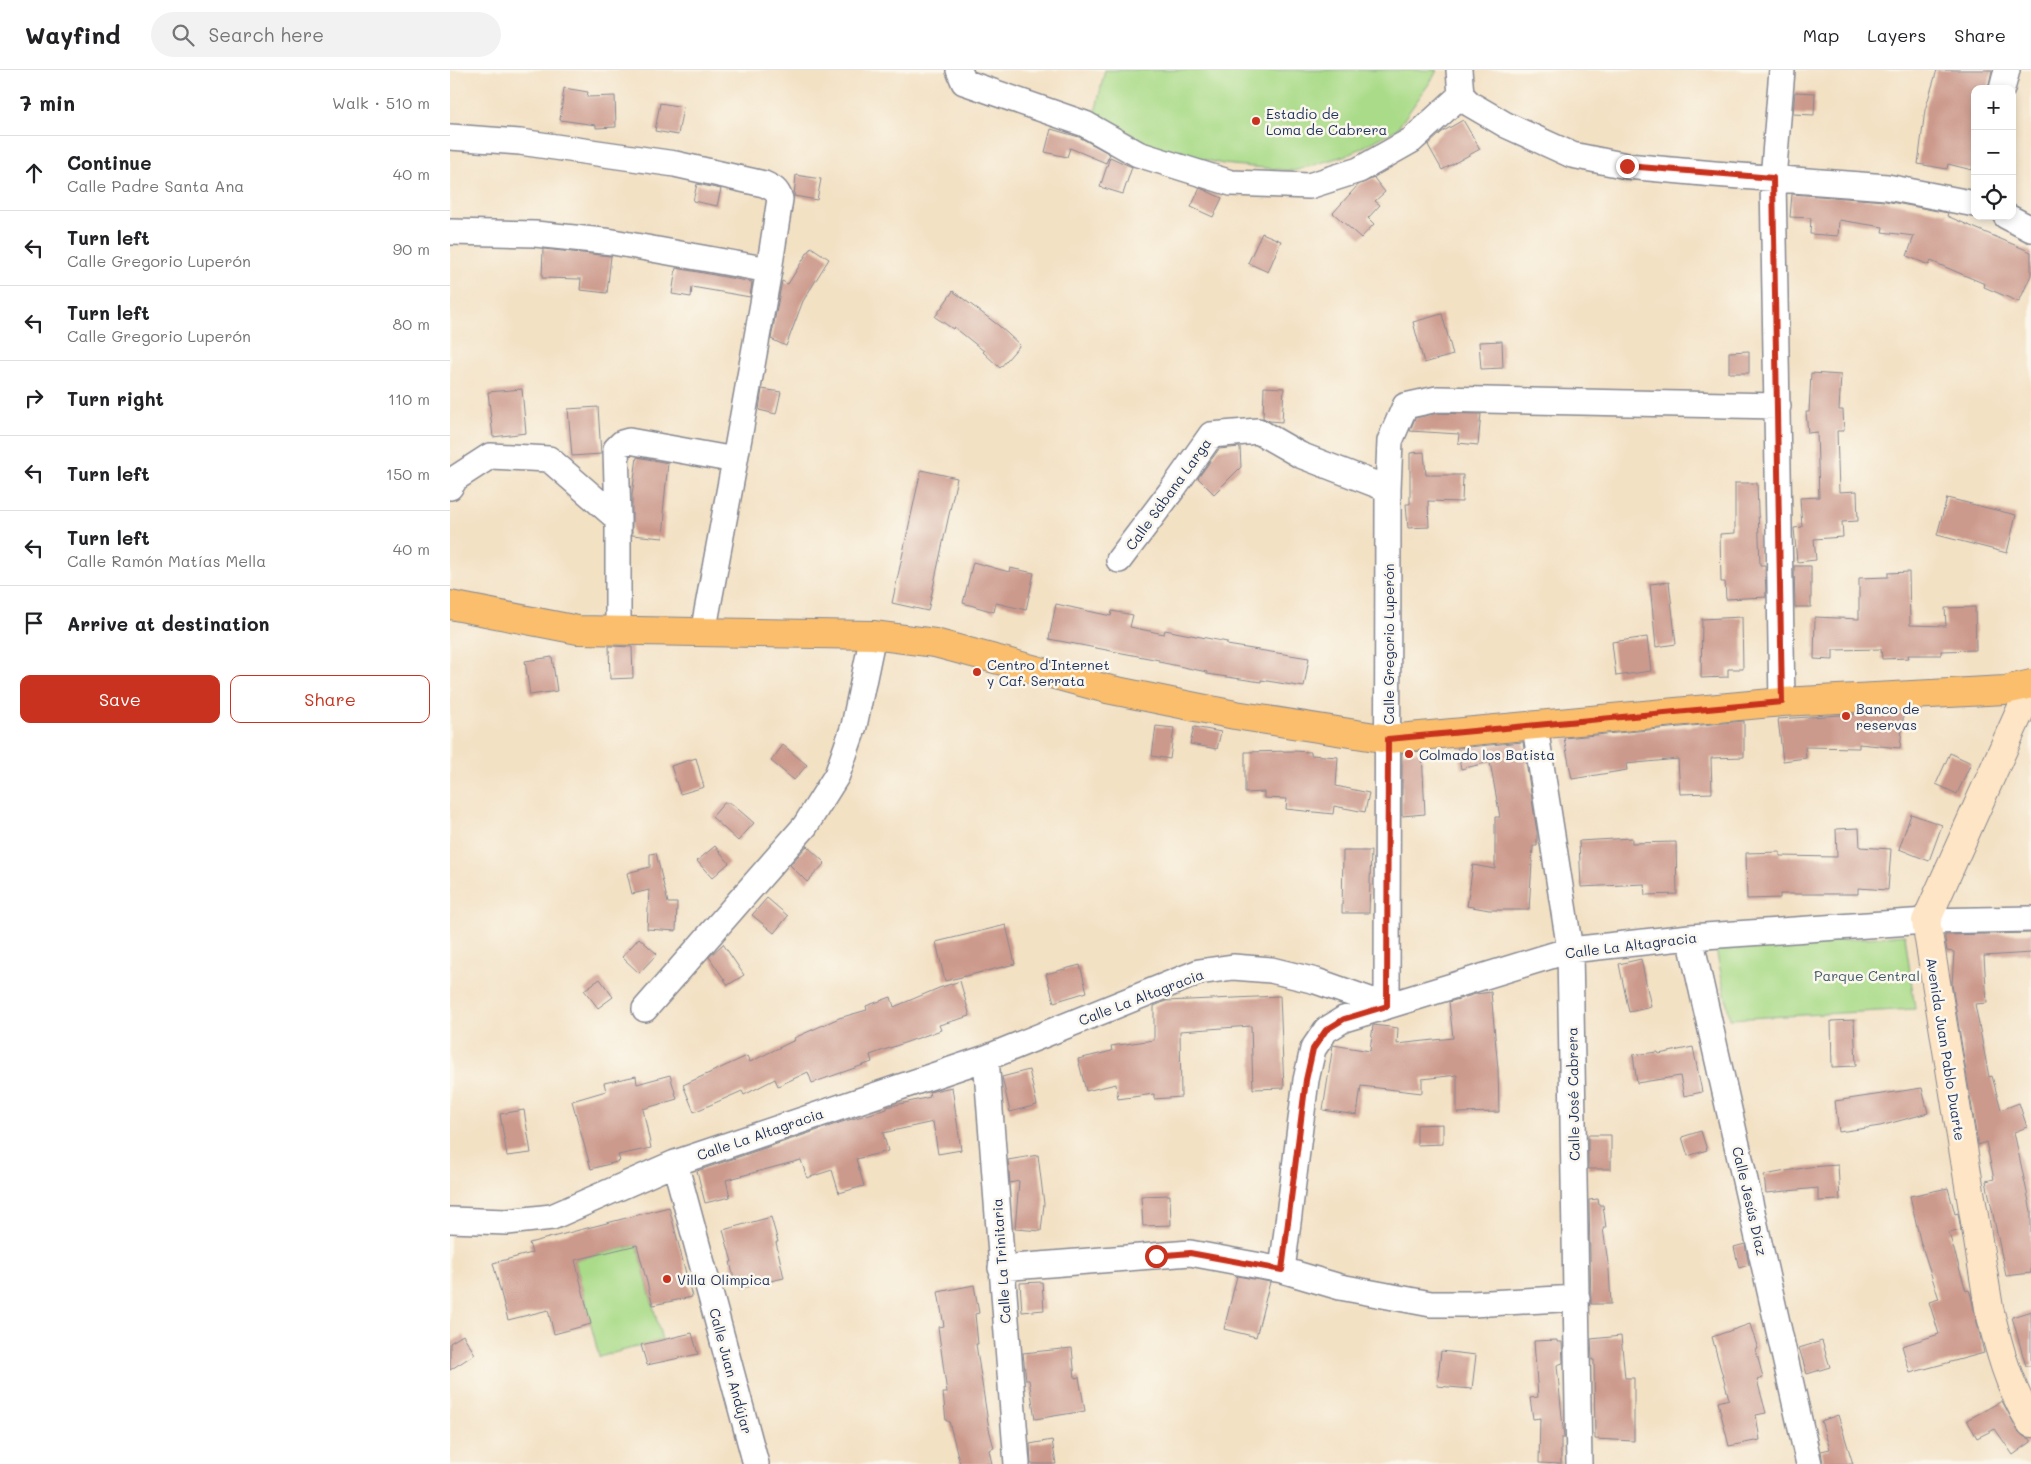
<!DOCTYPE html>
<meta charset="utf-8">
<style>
:root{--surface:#fff;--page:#f2f2f2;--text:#202124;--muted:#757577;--line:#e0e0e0;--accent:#c8321e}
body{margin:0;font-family:Mali,sans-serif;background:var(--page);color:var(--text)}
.controls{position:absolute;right:15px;top:15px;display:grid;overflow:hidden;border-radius:10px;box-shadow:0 2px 8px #0003}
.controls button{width:45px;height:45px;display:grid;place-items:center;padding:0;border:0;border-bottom:1px solid var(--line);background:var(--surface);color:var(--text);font:25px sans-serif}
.stop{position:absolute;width:15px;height:15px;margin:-11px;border:4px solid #c8321e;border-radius:50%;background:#fff}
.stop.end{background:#c8321e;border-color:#fff;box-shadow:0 1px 5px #0008}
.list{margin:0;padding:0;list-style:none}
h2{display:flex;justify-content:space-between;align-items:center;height:65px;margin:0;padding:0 20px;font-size:21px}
h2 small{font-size:16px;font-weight:400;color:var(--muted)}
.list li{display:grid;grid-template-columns:32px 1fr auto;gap:15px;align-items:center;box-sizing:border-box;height:75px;padding:0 20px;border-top:1px solid var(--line)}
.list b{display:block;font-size:19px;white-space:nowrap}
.list p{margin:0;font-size:16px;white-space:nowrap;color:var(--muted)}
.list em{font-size:16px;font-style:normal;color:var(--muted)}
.actions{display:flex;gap:10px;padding:15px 20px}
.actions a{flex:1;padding:11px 0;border:1px solid var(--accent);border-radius:10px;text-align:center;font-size:18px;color:var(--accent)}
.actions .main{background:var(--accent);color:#fff}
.icon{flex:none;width:28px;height:28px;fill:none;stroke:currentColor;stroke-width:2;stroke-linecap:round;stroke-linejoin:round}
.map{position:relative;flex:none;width:1581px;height:1394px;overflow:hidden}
header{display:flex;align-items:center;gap:30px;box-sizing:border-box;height:70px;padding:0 25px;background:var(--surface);border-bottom:1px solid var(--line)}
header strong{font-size:24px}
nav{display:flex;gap:28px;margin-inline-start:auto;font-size:18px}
.search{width:350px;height:45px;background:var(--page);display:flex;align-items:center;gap:12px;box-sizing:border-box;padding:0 18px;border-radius:28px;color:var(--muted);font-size:19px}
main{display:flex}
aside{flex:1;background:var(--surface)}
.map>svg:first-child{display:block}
</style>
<header>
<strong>Wayfind</strong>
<div class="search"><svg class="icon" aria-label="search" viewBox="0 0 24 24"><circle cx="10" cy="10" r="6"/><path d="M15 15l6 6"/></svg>Search here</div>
<nav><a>Map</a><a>Layers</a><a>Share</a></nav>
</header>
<main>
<aside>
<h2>7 min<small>Walk · 510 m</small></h2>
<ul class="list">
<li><svg class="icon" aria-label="ahead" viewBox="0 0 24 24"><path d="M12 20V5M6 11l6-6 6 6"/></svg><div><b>Continue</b><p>Calle Padre Santa Ana</p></div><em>40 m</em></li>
<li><svg class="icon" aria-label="left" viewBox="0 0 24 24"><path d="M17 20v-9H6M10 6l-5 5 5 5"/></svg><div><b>Turn left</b><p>Calle Gregorio Luperón</p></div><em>90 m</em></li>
<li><svg class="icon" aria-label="left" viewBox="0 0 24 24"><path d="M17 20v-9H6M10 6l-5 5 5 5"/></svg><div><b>Turn left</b><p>Calle Gregorio Luperón</p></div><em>80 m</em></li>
<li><svg class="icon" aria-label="right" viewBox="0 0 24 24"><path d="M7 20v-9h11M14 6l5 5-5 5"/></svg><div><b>Turn right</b></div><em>110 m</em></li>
<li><svg class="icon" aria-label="left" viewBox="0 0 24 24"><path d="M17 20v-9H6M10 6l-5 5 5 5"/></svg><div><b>Turn left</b></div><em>150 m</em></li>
<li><svg class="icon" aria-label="left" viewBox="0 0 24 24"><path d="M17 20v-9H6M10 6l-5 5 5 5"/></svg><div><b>Turn left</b><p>Calle Ramón Matías Mella</p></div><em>40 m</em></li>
<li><svg class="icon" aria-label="arrive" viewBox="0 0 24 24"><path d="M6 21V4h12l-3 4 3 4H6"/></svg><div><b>Arrive at destination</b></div></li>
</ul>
<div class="actions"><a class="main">Save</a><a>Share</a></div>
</aside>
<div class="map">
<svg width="1581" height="1394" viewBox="0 0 1581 1394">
<rect width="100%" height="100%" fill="#fbf7ec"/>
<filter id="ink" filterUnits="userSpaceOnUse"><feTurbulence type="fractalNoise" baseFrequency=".02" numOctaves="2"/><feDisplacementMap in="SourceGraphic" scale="10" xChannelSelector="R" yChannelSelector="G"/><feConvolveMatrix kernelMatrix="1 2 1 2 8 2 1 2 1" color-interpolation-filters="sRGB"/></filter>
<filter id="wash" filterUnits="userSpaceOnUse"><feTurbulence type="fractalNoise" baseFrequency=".0096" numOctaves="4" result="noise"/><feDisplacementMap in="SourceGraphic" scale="20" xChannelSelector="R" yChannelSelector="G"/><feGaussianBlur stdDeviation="1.12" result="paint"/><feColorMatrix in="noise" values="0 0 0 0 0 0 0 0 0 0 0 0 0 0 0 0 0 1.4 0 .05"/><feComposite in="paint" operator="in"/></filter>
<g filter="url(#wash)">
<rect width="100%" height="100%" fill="#f3e1c4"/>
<path fill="#aadb89" stroke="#628574" d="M 655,0 L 987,0 L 983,8 L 947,59 L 900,84 L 844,101 L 773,94 L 705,78 L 645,43 Z
M 1455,865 L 1465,939 L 1280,949 L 1266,879 Z
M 187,1175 L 212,1270 L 149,1287 L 125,1190 Z"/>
<g id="blocks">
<path fill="#cc9a8c" d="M 1487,0 L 1542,0 L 1538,19 L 1525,19 L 1525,88 L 1522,100 L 1498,94 L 1497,99 L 1468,94 L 1475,40 Z
M 114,18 L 138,22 L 137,27 L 165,26 L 166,57 L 146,58 L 146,55 L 110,50 Z
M 1345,22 L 1365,23 L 1364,45 L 1343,44 Z
M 210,33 L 233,37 L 228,65 L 205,61 Z
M 1013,50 L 1030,79 L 992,100 L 978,75 L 992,62 Z
M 601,59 L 629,67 L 660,84 L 656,93 L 620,78 L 617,87 L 595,82 Z
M 660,87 L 682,97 L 673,124 L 650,117 Z
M 346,105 L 371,109 L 367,130 L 344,126 Z
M 924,108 L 935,122 L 925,131 L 930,135 L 918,148 L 924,154 L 911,168 L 883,143 L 908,115 Z
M 247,114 L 271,119 L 267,136 L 243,131 Z
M 750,118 L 772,128 L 763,147 L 741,137 Z
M 1342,124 L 1435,131 L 1498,143 L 1497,146 L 1581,182 L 1581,205 L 1569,232 L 1534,217 L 1535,214 L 1481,191 L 1479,195 L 1457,186 L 1464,166 L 1432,162 L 1433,157 L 1389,150 L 1388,166 L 1360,164 L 1361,148 L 1340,147 Z
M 812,163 L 831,171 L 818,202 L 798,193 Z
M 361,177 L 379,189 L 353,231 L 336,276 L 321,269 L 332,211 L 338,214 Z
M 93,179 L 161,186 L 157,223 L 130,220 L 131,209 L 92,208 Z
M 226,198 L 302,212 L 300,227 L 242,217 L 241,227 L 222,224 Z
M 503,221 L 548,255 L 570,275 L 550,298 L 533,282 L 534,281 L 504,257 L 503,259 L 485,247 Z
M 992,244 L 1003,285 L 974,293 L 963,252 Z
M 1052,271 L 1053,298 L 1031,299 L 1029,272 Z
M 1299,281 L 1299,303 L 1279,303 L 1279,282 Z
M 1361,303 L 1391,305 L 1389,340 L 1393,340 L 1394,361 L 1387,361 L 1389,422 L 1407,421 L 1408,451 L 1392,452 L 1393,467 L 1364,469 L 1366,490 L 1347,492 L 1344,458 L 1352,457 L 1350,428 L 1369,427 L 1367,362 L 1358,363 L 1356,342 L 1359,342 Z
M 814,317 L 834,318 L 832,352 L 820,351 L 813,348 Z
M 72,319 L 76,363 L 43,367 L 38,322 Z
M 312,319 L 331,322 L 326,344 L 309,340 Z
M 148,337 L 151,384 L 122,386 L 118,339 Z
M 988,343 L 1031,344 L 1028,375 L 1008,373 L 1009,364 L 960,361 L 965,348 Z
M 790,377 L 791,397 L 764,424 L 748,408 L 769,379 Z
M 974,382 L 976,405 L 1013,405 L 1012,432 L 978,431 L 979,457 L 958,458 L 956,434 L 960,434 L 960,383 Z
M 187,387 L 218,393 L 213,443 L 215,444 L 213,468 L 182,465 L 182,425 Z
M 471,400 L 507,408 L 478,541 L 442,533 Z
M 1285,413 L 1307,413 L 1310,495 L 1315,495 L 1316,527 L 1276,529 L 1275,512 L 1271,512 L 1270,464 L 1285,463 Z
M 1497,428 L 1566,445 L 1557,483 L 1487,465 Z
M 523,492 L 559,502 L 560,498 L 584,503 L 576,540 L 546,533 L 544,542 L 513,533 Z
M 1344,496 L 1361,496 L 1361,537 L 1345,537 Z
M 1459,502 L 1460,555 L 1496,556 L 1495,538 L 1525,537 L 1526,580 L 1491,581 L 1491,585 L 1458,585 L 1459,588 L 1432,589 L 1431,579 L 1383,580 L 1383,590 L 1364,589 L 1365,547 L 1409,549 L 1409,508 L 1438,507 L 1438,503 Z
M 1219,512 L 1226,574 L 1206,577 L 1200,514 Z
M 606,534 L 661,546 L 662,541 L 683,545 L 680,557 L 714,564 L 715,560 L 777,572 L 777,575 L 859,588 L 854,617 L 811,610 L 811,612 L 757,604 L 757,602 L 709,592 L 709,590 L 599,569 Z
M 1292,547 L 1293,599 L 1278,599 L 1278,607 L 1251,608 L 1252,549 Z
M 1197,567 L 1201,601 L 1166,606 L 1162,572 Z
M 159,576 L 182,577 L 183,608 L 160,609 Z
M 102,587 L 107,621 L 80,625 L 75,591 Z
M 1454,641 L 1450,678 L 1409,674 L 1409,678 L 1355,677 L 1356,688 L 1333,691 L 1328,649 Z
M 1294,651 L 1294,687 L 1261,688 L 1262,723 L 1230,724 L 1228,689 L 1176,694 L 1177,700 L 1122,709 L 1114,668 Z
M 706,656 L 724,658 L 720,689 L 702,686 Z
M 744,657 L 771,662 L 767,679 L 740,674 Z
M 1073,672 L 1087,762 L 1087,776 L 1083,776 L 1079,840 L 1039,840 L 1017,836 L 1023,795 L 1045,799 L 1045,747 L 1050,747 L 1040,692 L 1011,699 L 1007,678 Z
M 333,675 L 357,695 L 344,710 L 321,691 Z
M 843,681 L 861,682 L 861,685 L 888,687 L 886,716 L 919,723 L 915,742 L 884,736 L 883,744 L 836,739 L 837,729 L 814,728 L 814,722 L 795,723 L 795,682 Z
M 972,681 L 975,744 L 952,746 L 952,683 Z
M 1500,683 L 1521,693 L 1507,724 L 1486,714 Z
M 246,688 L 254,717 L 230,724 L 221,696 Z
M 274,733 L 281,733 L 304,753 L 288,771 L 262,747 Z
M 1461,744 L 1492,755 L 1479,791 L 1449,779 Z
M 1409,758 L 1410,777 L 1441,779 L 1438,820 L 1408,818 L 1408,824 L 1330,824 L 1330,828 L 1297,829 L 1296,783 L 1330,782 L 1330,786 L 1387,787 L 1386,759 Z
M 1182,768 L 1182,773 L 1226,772 L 1227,824 L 1195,825 L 1194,814 L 1131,817 L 1129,771 Z
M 265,776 L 279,793 L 262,808 L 247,791 Z
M 357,776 L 375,793 L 357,812 L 340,795 Z
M 893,781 L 921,781 L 919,843 L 892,843 Z
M 206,783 L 218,833 L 227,833 L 226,861 L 197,859 L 199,820 L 182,824 L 177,803 L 200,797 L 200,784 Z
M 317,828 L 338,846 L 324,863 L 302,845 Z
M 556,855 L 565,894 L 495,911 L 486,872 Z
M 1581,863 L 1581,883 L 1534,886 L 1537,933 L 1525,934 L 1539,1007 L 1542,1006 L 1551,1040 L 1569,1033 L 1577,1057 L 1564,1062 L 1581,1141 L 1581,1203 L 1556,1206 L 1536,1111 L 1544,1109 L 1536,1072 L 1528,1075 L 1502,915 L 1504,882 L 1497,881 L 1495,869 L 1495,865 Z
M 189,868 L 207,884 L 189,903 L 172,887 Z
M 273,874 L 294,905 L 278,915 L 259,887 Z
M 1191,889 L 1201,937 L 1179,942 L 1169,894 Z
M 630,895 L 637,922 L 604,932 L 596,904 Z
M 150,909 L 163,927 L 148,938 L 134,920 Z
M 510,911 L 520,946 L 489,955 L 491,960 L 420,985 L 422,992 L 362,1013 L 358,1002 L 328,1016 L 325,1009 L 294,1025 L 292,1021 L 244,1042 L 233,1015 L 297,986 L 300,992 L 345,970 L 344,968 L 389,948 L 417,940 L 416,936 L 441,927 L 444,937 L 489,918 Z
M 1041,922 L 1048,999 L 1049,1042 L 1007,1043 L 1007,1005 L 972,1009 L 972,1023 L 911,1016 L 907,1045 L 873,1040 L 883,975 L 920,981 L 923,955 L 948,958 L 947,974 L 1003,968 L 999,932 L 1026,924 Z
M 830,926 L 834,1018 L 803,1019 L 801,956 L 730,961 L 731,1027 L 704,1029 L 704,1024 L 668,1029 L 666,1014 L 636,1021 L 628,989 L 662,981 L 661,976 L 704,970 L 704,936 L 716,931 Z
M 1404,950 L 1406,996 L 1382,997 L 1381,951 Z
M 1243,977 L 1252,1022 L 1234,1026 L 1230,1006 L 1187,1013 L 1183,985 L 1208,982 L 1209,984 Z
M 579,1000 L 587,1035 L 560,1042 L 552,1007 Z
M 220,1005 L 227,1029 L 193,1039 L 201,1078 L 168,1085 L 170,1091 L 141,1099 L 122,1031 L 156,1021 L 154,1013 L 186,1006 L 187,1014 Z
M 502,1017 L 511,1080 L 488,1084 L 483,1052 L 433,1063 L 438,1081 L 406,1089 L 414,1116 L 389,1123 L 382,1100 L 357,1108 L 351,1090 L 276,1110 L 280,1127 L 255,1133 L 247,1101 L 395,1051 L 437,1039 L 437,1037 L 480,1027 L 479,1022 Z
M 1472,1018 L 1478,1043 L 1430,1056 L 1389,1062 L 1385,1031 Z
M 74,1040 L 81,1083 L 57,1086 L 50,1044 Z
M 993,1054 L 993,1074 L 967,1075 L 967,1055 Z
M 1251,1061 L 1257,1080 L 1238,1086 L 1232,1067 Z
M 1138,1065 L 1161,1065 L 1161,1099 L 1138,1099 Z
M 588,1085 L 594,1134 L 591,1161 L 565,1159 L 569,1111 L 560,1113 L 558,1090 Z
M 1388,1095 L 1390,1130 L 1368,1131 L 1368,1118 L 1316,1123 L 1314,1105 L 1359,1097 Z
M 1498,1118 L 1505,1144 L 1508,1143 L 1511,1160 L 1499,1163 L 1516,1221 L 1519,1220 L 1521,1226 L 1534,1283 L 1460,1303 L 1452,1276 L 1489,1264 L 1479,1232 L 1489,1229 L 1470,1170 L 1460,1126 Z
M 720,1125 L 721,1155 L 693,1156 L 691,1126 Z
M 1148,1129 L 1149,1135 L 1153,1135 L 1156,1158 L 1153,1158 L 1159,1200 L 1161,1234 L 1141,1234 L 1139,1130 Z
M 219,1137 L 242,1227 L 203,1235 L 187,1175 L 125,1190 L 141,1254 L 104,1264 L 98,1240 L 58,1250 L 43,1193 L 82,1183 L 79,1173 Z
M 321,1147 L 328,1172 L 326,1172 L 334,1208 L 294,1217 L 292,1207 L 284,1209 L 280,1192 L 282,1192 L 273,1160 Z
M 1295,1174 L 1299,1195 L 1289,1198 L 1284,1177 Z
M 787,1206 L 820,1212 L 806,1267 L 774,1259 Z
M 592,1212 L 594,1240 L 572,1242 L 570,1213 Z
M 524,1215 L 529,1243 L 525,1244 L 528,1274 L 526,1274 L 539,1359 L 544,1378 L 539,1380 L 542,1394 L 510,1394 L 499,1351 L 496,1351 L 493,1323 L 497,1323 L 488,1257 L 494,1256 L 488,1222 Z
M 1581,1241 L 1581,1296 L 1576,1296 L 1562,1247 Z
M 1300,1254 L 1308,1279 L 1306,1280 L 1313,1308 L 1307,1310 L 1316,1343 L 1306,1345 L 1310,1370 L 1279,1376 L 1268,1332 L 1279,1329 L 1262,1267 Z
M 242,1263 L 248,1284 L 197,1295 L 191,1275 Z
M 13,1265 L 25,1284 L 0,1300 L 0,1273 Z
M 1171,1266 L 1175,1308 L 1184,1308 L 1184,1371 L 1145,1369 L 1144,1290 L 1142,1290 L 1141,1269 Z
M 1107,1270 L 1107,1272 L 1112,1272 L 1113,1293 L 1107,1295 L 1114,1368 L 1111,1368 L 1111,1394 L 1089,1393 L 1090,1348 L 1083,1349 L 1080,1328 L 1088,1327 L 1084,1271 Z
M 1372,1271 L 1380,1297 L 1357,1304 L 1349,1278 Z
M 622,1278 L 625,1308 L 629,1307 L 635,1341 L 585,1349 L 579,1310 L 576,1310 L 573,1283 Z
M 991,1281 L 1026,1285 L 1022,1319 L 987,1316 Z
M 1552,1331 L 1568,1361 L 1573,1366 L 1581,1370 L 1581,1372 L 1563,1385 L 1545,1359 L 1527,1368 L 1517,1350 Z
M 1388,1345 L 1403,1394 L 1373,1394 L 1371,1381 L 1380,1379 L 1371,1351 Z
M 602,1370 L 606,1394 L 581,1394 L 580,1374 Z"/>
</g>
</g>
<g filter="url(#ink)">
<use href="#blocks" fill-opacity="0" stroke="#878891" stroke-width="1"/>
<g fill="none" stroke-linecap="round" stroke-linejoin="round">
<defs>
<path id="street" d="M 509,0 L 514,12 L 635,54 L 688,84 L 781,113 L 859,116 L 909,100 L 962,70 L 1011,25
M 1009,0 L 1011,25 L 1020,34 L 1056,55 L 1122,85 L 1177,96 L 1264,104 L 1437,117 L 1525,134
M 1332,0 L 1323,109 L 1332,632
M 1552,19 L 1557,0
M 0,67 L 70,72 L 225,94 L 314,114 C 323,118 327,120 330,129 L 319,200 L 285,390 L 179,371 L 172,373 L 166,379 L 168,449 L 168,561
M 1556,146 L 1581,159
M 0,162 L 85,164 L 163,172 L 319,200
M 0,417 L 6,408 L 40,386 L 99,389 L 168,449
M 669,490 L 722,420 L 761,365 L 808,361 L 850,385 L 938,419
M 253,563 L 285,390
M 1085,657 L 1120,880 L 1129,1394
M 1240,867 L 1359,1394
M 195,939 L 355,756 L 387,705 L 404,656 L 423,565
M 536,988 L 567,1394
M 225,1093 L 306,1394
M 0,1150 L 57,1152 L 102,1147 L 225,1093 L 536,988 L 749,902 L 783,897 L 821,900 L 866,911 L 937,936 L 1120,880 L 1240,867 L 1476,851 L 1581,849
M 551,1198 L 740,1183 L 832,1200 L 890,1217 L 981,1234 L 1022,1234 L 1127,1228
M 832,1200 L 856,1010 L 863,979 L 876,960 L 894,949 L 937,936 L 938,419 L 940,371 L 955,336 L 987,329 L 1328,336"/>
<path id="secondary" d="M 1581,617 L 1476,851 L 1539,1238 C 1549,1279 1559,1317 1581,1353"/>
<path id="primary" d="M 0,535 L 128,560 L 423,565 L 485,573 L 657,619 L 785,645 L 938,669 L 1332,632 L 1555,620 L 1581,614"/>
</defs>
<use href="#street" stroke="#878891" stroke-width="28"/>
<use href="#secondary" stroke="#878891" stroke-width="30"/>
<use href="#primary" stroke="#878891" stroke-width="30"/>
<use href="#street" stroke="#fff" stroke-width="25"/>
<use href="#secondary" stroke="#fde5c5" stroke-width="28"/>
<use href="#primary" stroke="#fabe6d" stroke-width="28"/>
</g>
</g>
<g fill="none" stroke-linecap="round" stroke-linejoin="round" filter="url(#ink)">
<path stroke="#c8321e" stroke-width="6" d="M 706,1186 L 740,1183 L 832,1200 L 856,1010 L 863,979 L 876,960 L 894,949 L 937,936 L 938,669 L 1332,632 L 1323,108 L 1177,96"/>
</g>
<g fill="#c8321e" stroke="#fbf7ec" stroke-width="2">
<circle cx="806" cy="51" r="5"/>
<circle cx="527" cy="602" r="5"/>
<circle cx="1396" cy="646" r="5"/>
<circle cx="959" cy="684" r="5"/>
<circle cx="217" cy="1209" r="5"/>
</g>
<g text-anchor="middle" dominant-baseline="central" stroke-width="5" stroke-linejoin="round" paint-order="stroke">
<g font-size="14" fill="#1b2f5e" stroke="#fbf7ec" text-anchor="start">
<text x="816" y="43">Estadio de<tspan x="816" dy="16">Loma de Cabrera</tspan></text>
<text x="537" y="594">Centro d'Internet<tspan x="537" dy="16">y Caf. Serrata</tspan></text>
<text x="1406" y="638">Banco de<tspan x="1406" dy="16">reservas</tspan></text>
<text x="969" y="684">Colmado los Batista</text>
<text x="227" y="1209">Villa Olimpica</text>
</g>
<g font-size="14" fill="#1b2f5e" stroke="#fbf7ec">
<text transform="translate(718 424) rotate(-54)">Calle Sábana Larga</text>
<text transform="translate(938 574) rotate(-90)">Calle Gregorio Luperón</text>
<text transform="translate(1181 875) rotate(-7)">Calle La Altagracia</text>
<text transform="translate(691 927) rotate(-21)">Calle La Altagracia</text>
<text transform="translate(1496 979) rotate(81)">Avenida Juan Pablo Duarte</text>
<text transform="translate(1123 1024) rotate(-91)">Calle José Cabrera</text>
<text transform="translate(310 1064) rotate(-19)">Calle La Altagracia</text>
<text transform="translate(1300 1131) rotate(77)">Calle Jesús Díaz</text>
<text transform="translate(551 1191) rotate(-94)">Calle La Trinitaria</text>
<text transform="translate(281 1301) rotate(75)">Calle Juan Andújar</text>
</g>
<g font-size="14" fill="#3f5a69" stroke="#fbf7ec">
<text x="1417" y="905">Parque Central</text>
</g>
</g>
</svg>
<div class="controls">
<button>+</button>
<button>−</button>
<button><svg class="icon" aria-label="locate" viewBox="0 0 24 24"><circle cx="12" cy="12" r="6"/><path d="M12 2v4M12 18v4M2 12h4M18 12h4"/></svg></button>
</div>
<div class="stop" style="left:706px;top:1186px"></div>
<div class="stop end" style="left:1177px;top:96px"></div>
</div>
</main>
